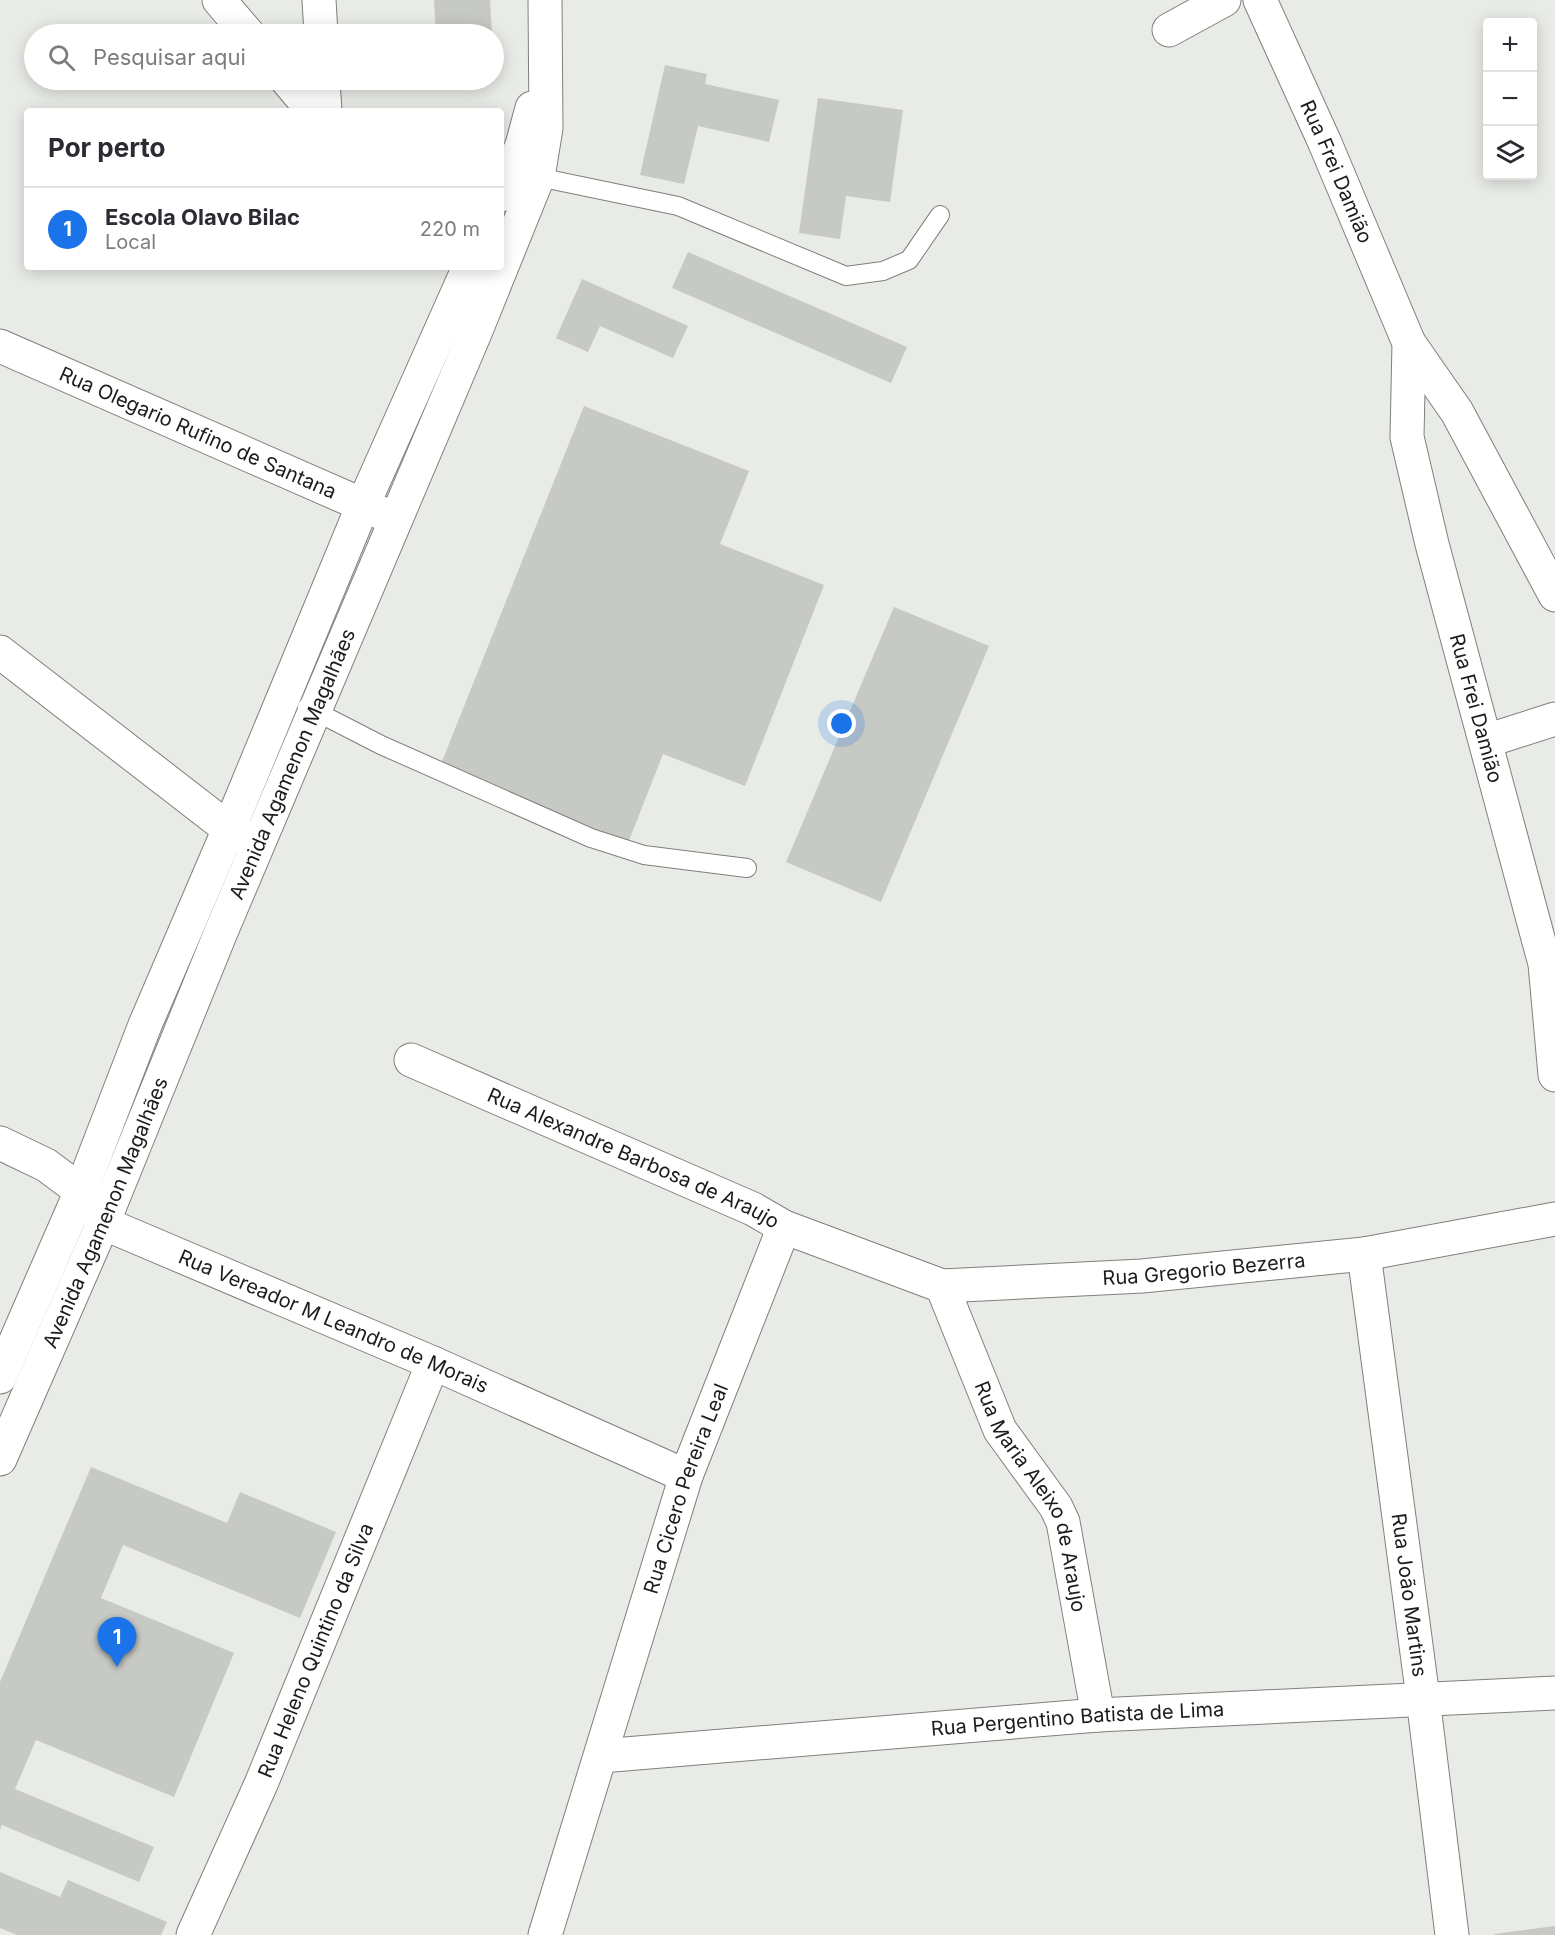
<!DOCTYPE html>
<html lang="pt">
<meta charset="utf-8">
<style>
:root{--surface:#fff;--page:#f7f7f7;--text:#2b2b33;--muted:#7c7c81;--line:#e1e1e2;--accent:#1a73e8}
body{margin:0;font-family:Inter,sans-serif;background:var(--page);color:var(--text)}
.controls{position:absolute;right:18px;top:18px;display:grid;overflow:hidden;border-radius:6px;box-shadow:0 3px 15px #0003}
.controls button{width:54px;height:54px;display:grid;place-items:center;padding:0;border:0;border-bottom:2px solid var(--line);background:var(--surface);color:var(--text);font:30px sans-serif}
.you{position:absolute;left:842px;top:724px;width:21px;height:21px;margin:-15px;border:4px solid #fff;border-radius:50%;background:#1a73e8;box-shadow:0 0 0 9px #1a73e833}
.badge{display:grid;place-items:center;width:39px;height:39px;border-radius:50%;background:var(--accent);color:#fff;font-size:20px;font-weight:700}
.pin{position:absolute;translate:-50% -50px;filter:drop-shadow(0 2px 3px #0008)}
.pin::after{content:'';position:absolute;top:32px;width:21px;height:18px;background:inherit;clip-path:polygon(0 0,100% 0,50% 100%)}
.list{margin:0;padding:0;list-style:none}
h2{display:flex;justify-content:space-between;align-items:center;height:78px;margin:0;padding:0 24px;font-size:26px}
h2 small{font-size:20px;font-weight:400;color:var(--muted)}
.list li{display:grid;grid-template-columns:39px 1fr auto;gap:18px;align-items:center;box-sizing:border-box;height:84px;padding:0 24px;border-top:2px solid var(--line)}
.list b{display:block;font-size:22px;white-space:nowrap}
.list p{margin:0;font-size:20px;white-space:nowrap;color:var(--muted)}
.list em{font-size:20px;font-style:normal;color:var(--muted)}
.icon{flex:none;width:33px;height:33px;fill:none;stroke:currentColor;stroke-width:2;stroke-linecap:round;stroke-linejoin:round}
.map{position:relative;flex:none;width:1555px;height:1935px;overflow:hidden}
.search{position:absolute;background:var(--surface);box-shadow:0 3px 15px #0003;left:24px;top:24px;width:480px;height:66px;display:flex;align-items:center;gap:15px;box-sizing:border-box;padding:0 21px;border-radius:33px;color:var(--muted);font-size:22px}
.panel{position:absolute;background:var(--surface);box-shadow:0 3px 15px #0003;left:24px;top:108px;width:480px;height:162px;border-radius:6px}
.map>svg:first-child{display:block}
</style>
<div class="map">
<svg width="1555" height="1935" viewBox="0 0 1555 1935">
<rect width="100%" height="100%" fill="#e8ebe6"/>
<path fill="#c7c9c4" d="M 434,0 L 490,0 L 492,34 L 436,34 Z
M 665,65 L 707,74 L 705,84 L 779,100 L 769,142 L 698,126 L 684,184 L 640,175 Z
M 818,98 L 903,110 L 890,202 L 846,196 L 840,239 L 799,233 Z
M 688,252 L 907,347 L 891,383 L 672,288 Z
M 582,279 L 688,326 L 673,358 L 600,326 L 588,352 L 556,338 Z
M 584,406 L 749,471 L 720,544 L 824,585 L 745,786 L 663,754 L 628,843 L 439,769 Z
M 894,607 L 989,646 L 881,902 L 786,862 Z
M 91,1467 L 227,1523 L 240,1492 L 336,1532 L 300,1618 L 123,1545 L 101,1598 L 234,1653 L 174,1797 L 36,1740 L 15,1789 L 154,1847 L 139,1882 L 2,1825 L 0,1830 L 0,1682 Z
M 0,1872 L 60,1897 L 68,1880 L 167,1922 L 161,1935 L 17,1935 L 0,1928 Z
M 1555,1926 L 1555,1935 L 1494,1935 L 1494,1934 Z"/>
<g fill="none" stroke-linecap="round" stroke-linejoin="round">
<defs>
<path id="lane" d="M 538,177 L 678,206 L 846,276 L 883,271 L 909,260 L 940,215
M 307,707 L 381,745 L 591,838 L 644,855 L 747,868"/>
<g id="street">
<path d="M 219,0 L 248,34"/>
<path d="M 319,0 L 321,34"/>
<path id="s1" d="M 1260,0 L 1325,143 L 1409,343 L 1407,437 L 1432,544 L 1545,964 L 1555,1075"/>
<path d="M 1169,30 L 1224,0"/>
<path d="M 287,80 L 313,111"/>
<path d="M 323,80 L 325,111"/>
<path d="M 1409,343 L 1457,412 L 1555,595"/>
<path id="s2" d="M 0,346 L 395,519"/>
<path d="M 0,652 L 229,829 L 253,841"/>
<path d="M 1486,741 L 1555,719"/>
<path id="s3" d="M 411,1060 L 753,1209 L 784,1227 L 942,1286 L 1142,1276 L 1364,1254 L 1555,1219"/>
<path id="s4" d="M 0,1143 L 46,1165 L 81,1191 L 103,1223 L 433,1363 L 686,1476"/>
<path id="s5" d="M 1364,1254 L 1423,1698 L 1452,1935"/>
<path id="s6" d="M 942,1286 L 1000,1430 L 1056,1507 L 1063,1522 L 1098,1715"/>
<path id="s7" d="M 601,1756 L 1098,1715 L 1555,1693"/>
<path id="s8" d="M 193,1935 L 261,1784 L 433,1363"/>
<path id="s9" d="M 545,1935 L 686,1476 L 784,1227"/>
</g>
<g id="secondary">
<path d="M 501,195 L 522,145 L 532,108"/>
<path d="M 0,1377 L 81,1191 L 145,1025 L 229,829 L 363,505 L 469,267"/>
<path id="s10" d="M 0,1459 L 103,1223 L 221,932 L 475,333 L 538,177 L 546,128 L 545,0"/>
</g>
</defs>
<use href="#lane" stroke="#7e807c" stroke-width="20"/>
<use href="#street" stroke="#7e807c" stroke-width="35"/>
<use href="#secondary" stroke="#7e807c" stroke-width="35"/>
<use href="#lane" stroke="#fff" stroke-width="18"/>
<use href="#street" stroke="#fff" stroke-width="33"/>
<use href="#secondary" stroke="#fff" stroke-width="33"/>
</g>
<g text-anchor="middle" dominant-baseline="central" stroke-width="4.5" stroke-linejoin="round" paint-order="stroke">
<g font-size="20" fill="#1b1c1a" stroke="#e8ebe6">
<text stroke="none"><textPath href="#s1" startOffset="188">Rua Frei Damião</textPath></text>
<text stroke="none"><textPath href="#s2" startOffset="216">Rua Olegario Rufino de Santana</textPath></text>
<text stroke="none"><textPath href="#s1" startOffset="748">Rua Frei Damião</textPath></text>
<text stroke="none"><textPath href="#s10" startOffset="754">Avenida Agamenon Magalhães</textPath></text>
<text stroke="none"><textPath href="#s3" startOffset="243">Rua Alexandre Barbosa de Araujo</textPath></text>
<text stroke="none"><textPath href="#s10" startOffset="268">Avenida Agamenon Magalhães</textPath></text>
<text stroke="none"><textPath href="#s3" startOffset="840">Rua Gregorio Bezerra</textPath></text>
<text stroke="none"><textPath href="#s4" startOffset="384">Rua Vereador M Leandro de Morais</textPath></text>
<text stroke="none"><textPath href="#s9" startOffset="468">Rua Cicero Pereira Leal</textPath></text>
<text stroke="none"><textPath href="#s6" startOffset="231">Rua Maria Aleixo de Araujo</textPath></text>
<text stroke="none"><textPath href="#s5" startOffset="344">Rua João Martins</textPath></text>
<text stroke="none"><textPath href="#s8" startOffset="310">Rua Heleno Quintino da Silva</textPath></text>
<text stroke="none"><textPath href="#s7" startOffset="478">Rua Pergentino Batista de Lima</textPath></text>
</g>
</g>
</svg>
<div class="controls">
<button>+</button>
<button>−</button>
<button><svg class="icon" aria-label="layers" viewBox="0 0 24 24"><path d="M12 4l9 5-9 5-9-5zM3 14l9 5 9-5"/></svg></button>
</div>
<div class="you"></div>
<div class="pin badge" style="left:117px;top:1667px">1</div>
<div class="search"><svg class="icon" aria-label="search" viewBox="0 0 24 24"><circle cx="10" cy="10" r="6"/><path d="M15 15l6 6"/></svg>Pesquisar aqui</div>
<section class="panel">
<h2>Por perto<small></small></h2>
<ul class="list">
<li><span class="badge">1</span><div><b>Escola Olavo Bilac</b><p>Local</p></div><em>220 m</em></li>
</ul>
</section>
</div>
